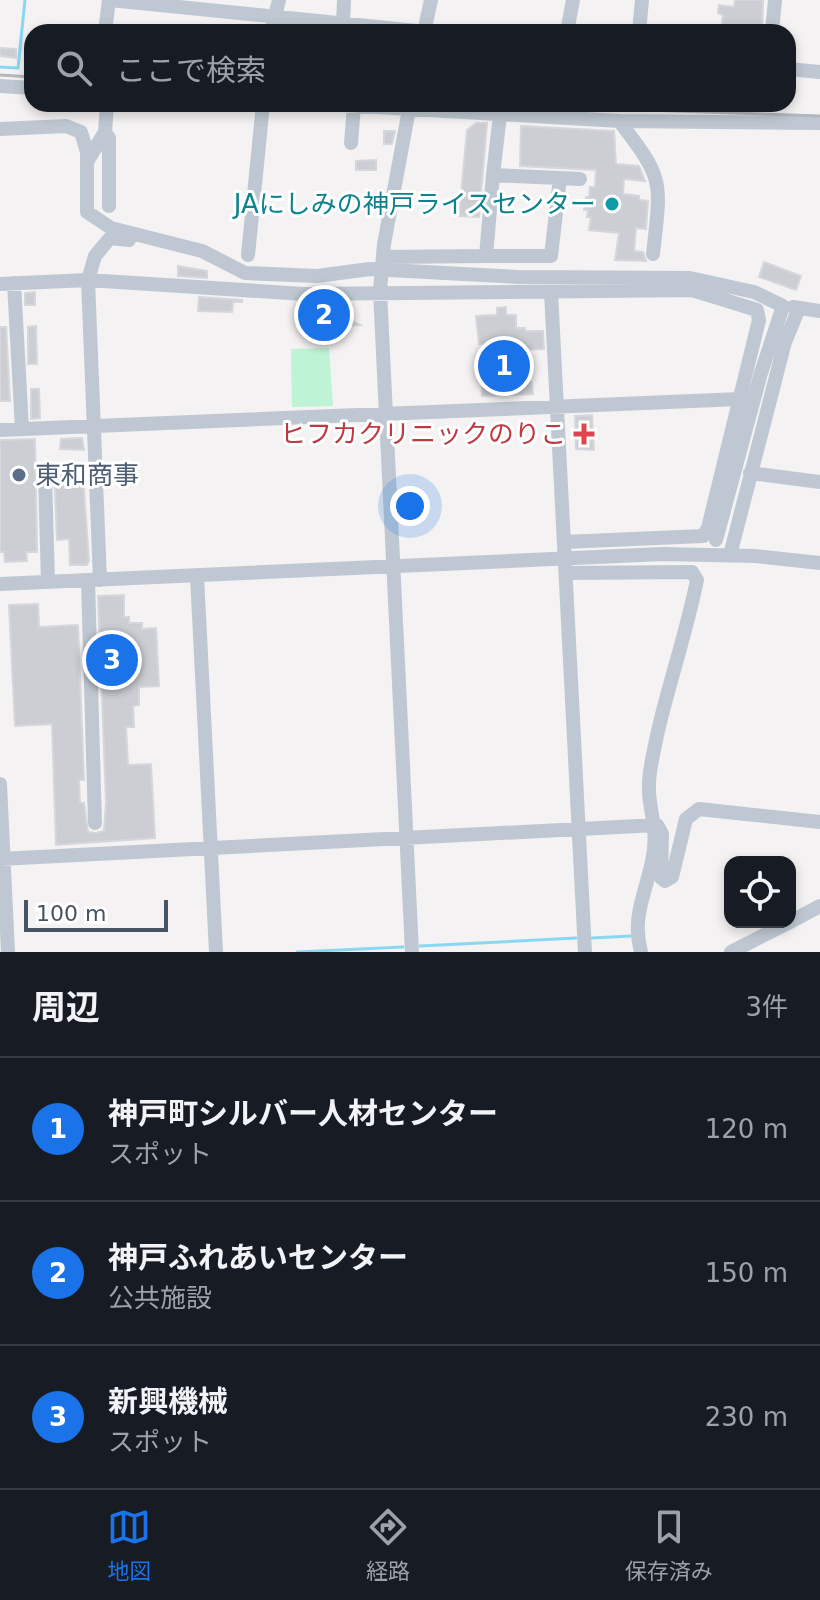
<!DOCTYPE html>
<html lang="ja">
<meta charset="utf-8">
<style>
:root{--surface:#171b24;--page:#20242c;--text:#f1f3f6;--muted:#9ea1a6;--line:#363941;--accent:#1a73e8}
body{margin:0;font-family:"DejaVu Sans","Noto Sans JP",sans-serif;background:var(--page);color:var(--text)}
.controls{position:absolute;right:24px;bottom:24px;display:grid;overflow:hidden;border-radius:16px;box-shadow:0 4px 12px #0003}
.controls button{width:72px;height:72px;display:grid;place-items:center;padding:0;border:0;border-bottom:2px solid var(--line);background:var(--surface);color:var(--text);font:40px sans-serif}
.scale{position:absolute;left:24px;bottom:20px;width:144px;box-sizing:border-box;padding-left:8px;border:4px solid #485461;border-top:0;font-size:22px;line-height:28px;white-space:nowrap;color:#485461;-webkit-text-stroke:6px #fff;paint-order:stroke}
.you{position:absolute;left:410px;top:506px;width:28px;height:28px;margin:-20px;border:6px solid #fff;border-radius:50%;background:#1a73e8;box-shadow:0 0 0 12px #1a73e833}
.badge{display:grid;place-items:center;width:52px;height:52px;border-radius:50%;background:var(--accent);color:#fff;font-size:26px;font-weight:700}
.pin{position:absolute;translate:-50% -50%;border:4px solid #fff;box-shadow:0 2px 8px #0006}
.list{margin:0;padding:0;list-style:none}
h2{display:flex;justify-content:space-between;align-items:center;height:104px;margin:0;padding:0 32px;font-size:34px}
h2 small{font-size:26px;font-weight:400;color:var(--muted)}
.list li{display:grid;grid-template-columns:52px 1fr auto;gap:24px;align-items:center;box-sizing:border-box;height:144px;padding:0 32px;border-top:2px solid var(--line)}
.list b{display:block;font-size:30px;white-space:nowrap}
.list p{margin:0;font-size:26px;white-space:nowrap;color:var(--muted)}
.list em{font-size:26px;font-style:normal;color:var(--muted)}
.icon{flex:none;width:44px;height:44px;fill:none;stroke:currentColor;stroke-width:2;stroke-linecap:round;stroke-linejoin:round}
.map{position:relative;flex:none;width:820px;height:952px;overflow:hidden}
.search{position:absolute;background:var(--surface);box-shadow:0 4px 12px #0003;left:24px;right:24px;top:24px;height:88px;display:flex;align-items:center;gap:20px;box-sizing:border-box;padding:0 28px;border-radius:24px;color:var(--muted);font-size:30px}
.sheet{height:536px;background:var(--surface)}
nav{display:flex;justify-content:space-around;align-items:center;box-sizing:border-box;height:112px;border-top:2px solid var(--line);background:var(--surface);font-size:22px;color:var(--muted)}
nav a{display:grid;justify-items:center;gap:4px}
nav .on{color:var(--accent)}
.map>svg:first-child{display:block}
</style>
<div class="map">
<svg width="820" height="952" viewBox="0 0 820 952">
<rect width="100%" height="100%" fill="#f4f2f2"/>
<path fill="#bff3d6" d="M 329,348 L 333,406 L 292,407 L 291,349 Z"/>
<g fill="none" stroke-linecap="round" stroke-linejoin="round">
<path stroke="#8ad7f2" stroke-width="3" d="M 0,67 L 18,68 L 25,0
M 592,938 L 631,936
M 420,946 L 576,938
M 297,952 L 403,947"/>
</g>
<path fill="#ccced4" stroke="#d6d7dd" stroke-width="2" d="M 735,0 L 763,0 L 762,29 L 721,31 L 723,15 L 718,13 L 719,5 L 734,7 Z
M 0,48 L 16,49 L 16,58 L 0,56 Z
M 476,123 L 487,123 L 479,217 L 459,216 L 467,130 Z
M 521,126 L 614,131 L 616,164 L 639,166 L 645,181 L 624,179 L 623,194 L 639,196 L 639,200 L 648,201 L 646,229 L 636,228 L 634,251 L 643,252 L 646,261 L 615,260 L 619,233 L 589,230 L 591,217 L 587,217 L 588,210 L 584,210 L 586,197 L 589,197 L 590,187 L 595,187 L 596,170 L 520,166 Z
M 384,131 L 395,131 L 392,144 L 384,144 Z
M 376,160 L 376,170 L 356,170 L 356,161 Z
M 764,262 L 801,276 L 796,290 L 759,277 Z
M 178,266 L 207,271 L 207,278 L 178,276 Z
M 35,292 L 35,305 L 25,305 L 25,293 Z
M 199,297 L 242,300 L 242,302 L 233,302 L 232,312 L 198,311 Z
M 348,304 L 348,319 L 360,325 L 313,328 L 299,319 L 299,305 Z
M 506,307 L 506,315 L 516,315 L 516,328 L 525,328 L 525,331 L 543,331 L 544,349 L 517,350 L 519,383 L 532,382 L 533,394 L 482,396 L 482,384 L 492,383 L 490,344 L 479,344 L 476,316 L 497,315 L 497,308 Z
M 36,326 L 37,364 L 28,364 L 28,327 Z
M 0,327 L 6,327 L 10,401 L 0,401 Z
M 31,389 L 39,389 L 40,418 L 31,419 Z
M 592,415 L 594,450 L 576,449 L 575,416 Z
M 82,438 L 84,450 L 60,449 L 61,439 Z
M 35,439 L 37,552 L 26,552 L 27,561 L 5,562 L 4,552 L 0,552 L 0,440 Z
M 86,468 L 86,477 L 83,477 L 89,560 L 87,565 L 70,565 L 69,539 L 57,540 L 54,469 Z
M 124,595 L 124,617 L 129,617 L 129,623 L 142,623 L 142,629 L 156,628 L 159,686 L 139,687 L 139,705 L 133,706 L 134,727 L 126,727 L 128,765 L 151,764 L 155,838 L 56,845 L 52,724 L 15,726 L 9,605 L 38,604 L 39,627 L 78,625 L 84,780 L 79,780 L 80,803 L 84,803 L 88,832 L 96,833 L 104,831 L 106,802 L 98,596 Z"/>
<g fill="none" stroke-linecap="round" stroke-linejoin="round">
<path stroke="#bfc8d2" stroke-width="14" d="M 110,0 L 427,32
M 343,24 L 344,0
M 105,32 L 109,0
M 271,32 L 279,0
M 424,32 L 431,0
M 567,32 L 573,0
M 639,32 L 642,0
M 772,32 L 775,0
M 788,69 L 820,72
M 0,86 L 32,88
M 326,104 L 619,121
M 410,104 L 384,244 L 380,291 L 412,952
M 0,129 L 66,126 L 81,132 L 87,152 L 87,212 L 111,228 L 202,251 L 245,273 L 317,276 L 370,269 L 519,277 L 690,278 L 754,292 L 783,306 L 761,373 L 716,540
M 105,132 L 107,104
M 351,143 L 354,106
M 88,160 L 105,132 L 109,138 L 109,206
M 493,175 L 486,256 L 551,256 L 560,178 L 493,175 L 500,115
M 560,178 L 580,179
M 653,254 C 661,181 665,180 619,121 L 820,123
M 248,255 L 263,104
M 383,257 L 486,256
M 14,283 L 22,429
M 0,284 L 88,280 L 304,294 L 692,290 L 757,310 L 759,320 L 708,528 L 703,536 L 564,542
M 551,292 L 585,952
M 793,307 L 820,311
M 0,430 L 740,399
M 750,473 L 820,482
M 45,474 L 48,582
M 730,555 L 785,342 L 799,308
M 567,573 L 692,572 L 697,580 C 684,645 660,707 650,772 C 645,805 659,823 653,856 C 647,891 631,916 641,952
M 197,576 L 216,952
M 100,580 L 88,280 L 95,256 L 110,238 L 129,240
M 88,581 L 95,823
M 0,584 L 663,554 L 755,556 L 820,563
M 0,784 L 8,952
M 0,859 L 657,825 L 662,834 L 661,878 L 665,881 L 672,877 L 686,819 L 699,809 L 820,822
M 790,922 L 820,906
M 731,952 L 790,922"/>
<path stroke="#b4b7bd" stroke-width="3" d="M 0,75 L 32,77
M 471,104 L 820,116"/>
</g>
<circle fill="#0f9aa8" stroke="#fff" stroke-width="3" cx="612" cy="204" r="8"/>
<path fill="#e0444e" stroke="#fff" stroke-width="3" d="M580 422h8v8h8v8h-8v8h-8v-8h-8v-8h8z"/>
<circle fill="#5c6f8a" stroke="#fff" stroke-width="3" cx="19" cy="475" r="8"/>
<g text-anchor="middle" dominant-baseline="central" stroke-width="6" stroke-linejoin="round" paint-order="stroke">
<g font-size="26" fill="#0d838f" stroke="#fff" text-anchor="end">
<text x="596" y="204">JAにしみの神戸ライスセンター</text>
</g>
<g font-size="26" fill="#be3a42" stroke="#fff" text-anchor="end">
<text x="566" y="434">ヒフカクリニックのりこ</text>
</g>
<g font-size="26" fill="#4e5e75" stroke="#fff" text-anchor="start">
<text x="35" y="475">東和商事</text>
</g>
</g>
</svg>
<div class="controls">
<button><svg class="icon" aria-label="locate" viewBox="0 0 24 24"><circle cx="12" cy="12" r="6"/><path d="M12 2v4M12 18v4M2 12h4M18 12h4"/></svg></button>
</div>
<div class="scale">100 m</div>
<div class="you"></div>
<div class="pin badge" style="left:504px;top:366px">1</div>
<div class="pin badge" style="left:324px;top:315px">2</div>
<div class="pin badge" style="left:112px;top:660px">3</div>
<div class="search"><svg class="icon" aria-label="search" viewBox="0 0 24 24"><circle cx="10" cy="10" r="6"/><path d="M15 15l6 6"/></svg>ここで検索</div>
</div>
<section class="sheet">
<h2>周辺<small>3件</small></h2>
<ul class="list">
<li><span class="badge">1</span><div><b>神戸町シルバー人材センター</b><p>スポット</p></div><em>120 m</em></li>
<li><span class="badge">2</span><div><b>神戸ふれあいセンター</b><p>公共施設</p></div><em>150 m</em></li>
<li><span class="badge">3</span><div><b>新興機械</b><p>スポット</p></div><em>230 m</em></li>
</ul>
</section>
<nav>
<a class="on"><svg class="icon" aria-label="map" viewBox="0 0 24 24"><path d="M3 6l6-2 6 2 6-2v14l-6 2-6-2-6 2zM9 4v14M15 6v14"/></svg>地図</a>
<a><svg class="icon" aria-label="directions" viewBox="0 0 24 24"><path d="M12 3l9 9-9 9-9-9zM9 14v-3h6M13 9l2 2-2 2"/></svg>経路</a>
<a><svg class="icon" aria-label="saved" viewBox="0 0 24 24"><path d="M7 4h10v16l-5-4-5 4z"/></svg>保存済み</a>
</nav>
